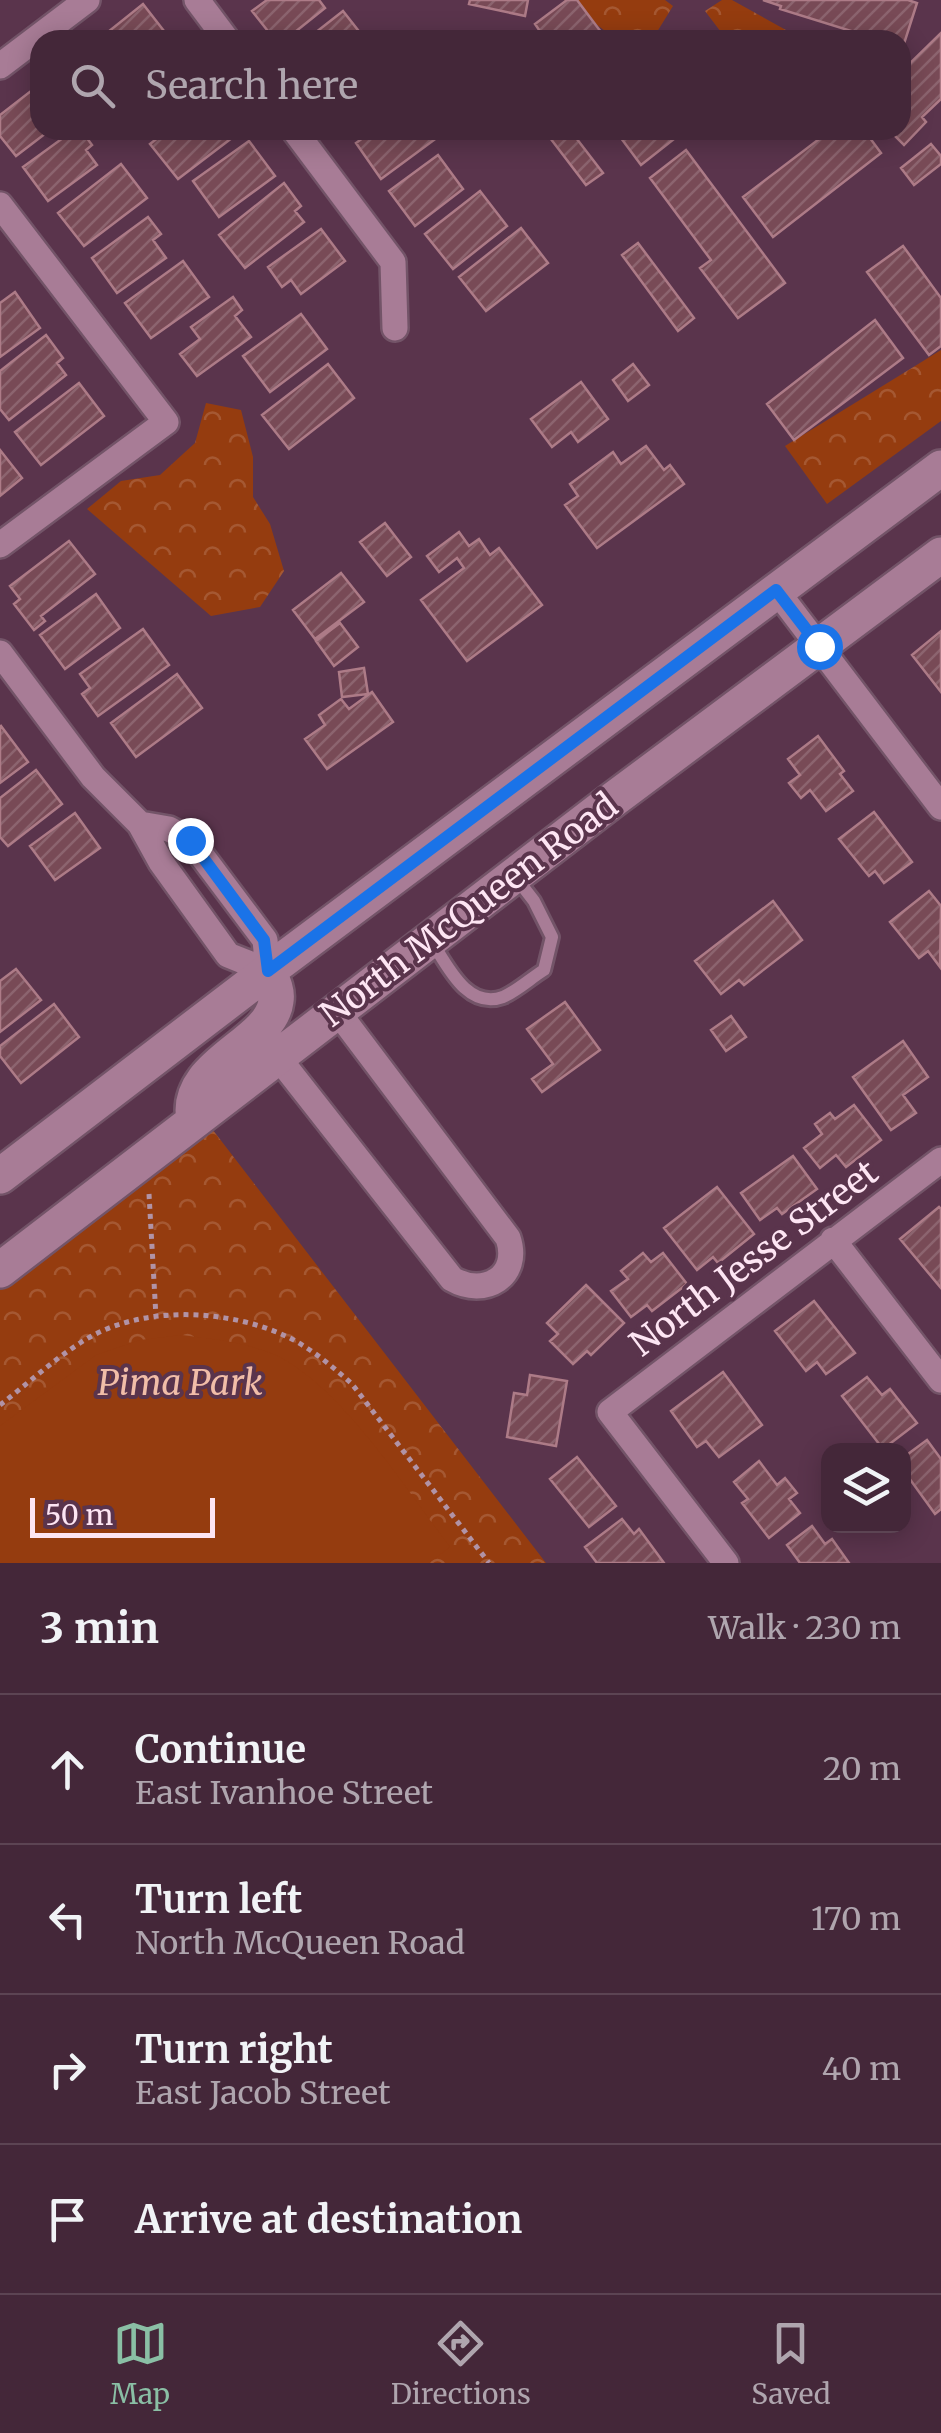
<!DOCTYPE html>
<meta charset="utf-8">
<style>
:root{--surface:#442739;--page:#4e3344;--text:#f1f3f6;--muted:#afa5ae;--line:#5c4453;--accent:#8abfa5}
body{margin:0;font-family:Merriweather,serif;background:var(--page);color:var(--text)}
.controls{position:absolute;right:30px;bottom:30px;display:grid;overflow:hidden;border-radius:20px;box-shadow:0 5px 25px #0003}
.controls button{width:90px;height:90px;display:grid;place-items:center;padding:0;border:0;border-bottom:2px solid var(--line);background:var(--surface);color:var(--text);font:50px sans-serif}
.scale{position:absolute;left:30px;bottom:25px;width:185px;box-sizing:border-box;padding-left:10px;border:5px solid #fde5f3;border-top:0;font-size:28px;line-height:35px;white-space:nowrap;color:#fde5f3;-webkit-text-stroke:8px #5a344c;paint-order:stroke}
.stop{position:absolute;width:30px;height:30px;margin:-22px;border:8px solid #1a73e8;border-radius:50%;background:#fff}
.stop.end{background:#1a73e8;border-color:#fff;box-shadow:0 2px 10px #0008}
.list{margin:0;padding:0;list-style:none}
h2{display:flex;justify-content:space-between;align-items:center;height:130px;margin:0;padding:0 40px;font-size:42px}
h2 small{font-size:32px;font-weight:400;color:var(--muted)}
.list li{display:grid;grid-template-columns:65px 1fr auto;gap:30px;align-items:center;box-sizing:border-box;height:150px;padding:0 40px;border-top:2px solid var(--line)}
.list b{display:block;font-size:38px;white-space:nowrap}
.list p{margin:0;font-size:32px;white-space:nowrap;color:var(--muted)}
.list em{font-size:32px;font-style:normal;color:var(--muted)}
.icon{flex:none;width:55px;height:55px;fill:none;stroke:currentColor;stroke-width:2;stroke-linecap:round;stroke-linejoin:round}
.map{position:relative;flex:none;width:941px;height:1563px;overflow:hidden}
.search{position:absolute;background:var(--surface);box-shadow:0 5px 25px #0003;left:30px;right:30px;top:30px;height:110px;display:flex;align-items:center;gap:25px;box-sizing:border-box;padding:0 35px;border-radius:30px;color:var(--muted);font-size:38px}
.sheet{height:730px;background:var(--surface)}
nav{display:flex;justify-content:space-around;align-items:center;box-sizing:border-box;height:140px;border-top:2px solid var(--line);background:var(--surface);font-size:28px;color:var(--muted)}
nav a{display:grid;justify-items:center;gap:5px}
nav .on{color:var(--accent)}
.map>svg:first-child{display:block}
</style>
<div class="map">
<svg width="941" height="1563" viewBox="0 0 941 1563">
<defs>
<pattern id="park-crowns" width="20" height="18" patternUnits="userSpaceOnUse" patternTransform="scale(2.5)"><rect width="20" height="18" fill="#953c0f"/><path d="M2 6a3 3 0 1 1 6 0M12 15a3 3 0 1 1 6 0" fill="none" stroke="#a55832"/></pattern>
<pattern id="building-hatch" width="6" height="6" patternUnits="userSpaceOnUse" patternTransform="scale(2.5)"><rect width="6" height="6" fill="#784a56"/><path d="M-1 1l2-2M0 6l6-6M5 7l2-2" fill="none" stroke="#8c646f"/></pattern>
</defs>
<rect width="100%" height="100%" fill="#5a344c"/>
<path fill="url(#park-crowns)" d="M 564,0 L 665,0 L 673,6 L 652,40 L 617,40 Z
M 722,0 L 732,0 L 804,40 L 727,40 L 705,11 Z
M 941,350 L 941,421 L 827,504 L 785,446 Z
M 206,403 L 241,410 L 253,457 L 253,497 L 270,524 L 284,571 L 260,607 L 211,616 L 87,509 L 121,481 L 160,475 L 195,443 Z
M 209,1125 L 546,1563 L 0,1563 L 0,1288 Z"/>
<path fill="#953c0f" d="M 182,1335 C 213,1339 244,1342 273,1354 C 339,1383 406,1489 450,1547 L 429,1563 L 0,1563 L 0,1426 L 96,1355 L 140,1340 Z"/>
<path fill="url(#building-hatch)" stroke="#ad7b87" stroke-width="2.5" d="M 267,0 L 319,0 L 325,8 L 285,40 L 275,40 L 252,11 Z
M 470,0 L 528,0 L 525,16 L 469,4 Z
M 567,0 L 577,0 L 607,40 L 546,40 L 535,24 Z
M 763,0 L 908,0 L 917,3 L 903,47 L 901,40 L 880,40 L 780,9 L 781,6 Z
M 143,4 L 171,40 L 98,40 Z
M 343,11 L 361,34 L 355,40 L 306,40 Z
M 941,33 L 941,99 L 922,117 L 926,122 L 904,145 L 889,130 L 901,130 L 901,72 Z
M 40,84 L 40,130 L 50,130 L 16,156 L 0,136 L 0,115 Z
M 74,130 L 81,130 L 92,145 L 86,150 L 97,165 L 48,201 L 23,167 Z
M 168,130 L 233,130 L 237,134 L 178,179 L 150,144 Z
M 374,130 L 433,130 L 438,137 L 381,179 L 356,143 Z
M 544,130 L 570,130 L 603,173 L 586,185 Z
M 615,130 L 675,130 L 679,135 L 641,165 Z
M 831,130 L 864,130 L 881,153 L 773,237 L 743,197 Z
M 249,141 L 275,176 L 219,217 L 193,181 Z
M 931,144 L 941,156 L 941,164 L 914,185 L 901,168 Z
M 686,150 L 785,283 L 738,318 L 700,268 L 711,260 L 650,178 Z
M 438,155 L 463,189 L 415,226 L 389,191 Z
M 121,164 L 147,198 L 84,246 L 58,213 Z
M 284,183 L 301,206 L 295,211 L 304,222 L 245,268 L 219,235 Z
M 480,191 L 507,226 L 453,269 L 425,234 Z
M 148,217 L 161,234 L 153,240 L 166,258 L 117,293 L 92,258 Z
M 521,228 L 548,263 L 486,311 L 459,277 Z
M 321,229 L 345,261 L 301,294 L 291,280 L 282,287 L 268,267 Z
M 638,243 L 694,318 L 678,331 L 622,255 Z
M 903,246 L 941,298 L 941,346 L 929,355 L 867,272 Z
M 183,261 L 209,297 L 151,338 L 125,303 Z
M 15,292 L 40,328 L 0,357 L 0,303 Z
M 233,297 L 242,310 L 235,316 L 251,337 L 197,376 L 180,354 L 200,339 L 191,327 Z
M 301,314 L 327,349 L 270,392 L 243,356 Z
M 875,320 L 903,358 L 794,440 L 767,404 Z
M 46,335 L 63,358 L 57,363 L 66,375 L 9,420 L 0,409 L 0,371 Z
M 328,364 L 354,398 L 289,449 L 262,415 Z
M 633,364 L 649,385 L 628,401 L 613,380 Z
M 581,382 L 608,419 L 578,442 L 571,432 L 552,447 L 531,419 Z
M 79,383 L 104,416 L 41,465 L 15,432 Z
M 646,446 L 664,470 L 670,465 L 684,484 L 597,548 L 565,505 L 578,496 L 570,484 L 613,452 L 621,464 Z
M 0,450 L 22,478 L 0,496 Z
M 385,523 L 411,557 L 387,576 L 360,542 Z
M 459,532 L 469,546 L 479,539 L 490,555 L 499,548 L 542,605 L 467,661 L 421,600 L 464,568 L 457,558 L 439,572 L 427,556 Z
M 69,541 L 95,574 L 41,616 L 45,621 L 34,630 L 14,604 L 20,599 L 10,586 Z
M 341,573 L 364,602 L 315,639 L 293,610 Z
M 96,594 L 120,628 L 65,669 L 40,635 Z
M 340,623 L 358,647 L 334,666 L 316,641 Z
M 143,629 L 169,665 L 98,716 L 82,694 L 90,688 L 80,674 Z
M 941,631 L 941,692 L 912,655 Z
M 364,668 L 368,694 L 342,697 L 339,672 Z
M 177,674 L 202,708 L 136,757 L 111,723 Z
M 372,692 L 393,722 L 327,769 L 305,739 L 325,725 L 319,715 L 341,699 L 349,709 Z
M 1,726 L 28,762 L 0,783 L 0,727 Z
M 818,736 L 844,771 L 840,774 L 853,791 L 826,811 L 810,790 L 801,798 L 789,783 L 800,775 L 788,759 Z
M 36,770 L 62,804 L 8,846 L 0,837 L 0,798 Z
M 874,812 L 912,862 L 884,883 L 875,871 L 869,876 L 839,839 Z
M 75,813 L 100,848 L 55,880 L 30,846 Z
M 929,891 L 941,906 L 940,967 L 928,951 L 919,958 L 890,922 Z
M 773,901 L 802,940 L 744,985 L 739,980 L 721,994 L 695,961 Z
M 16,969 L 41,1000 L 0,1032 L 0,981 Z
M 565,1002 L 600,1050 L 542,1092 L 532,1079 L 553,1064 L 527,1029 Z
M 54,1004 L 79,1037 L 21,1083 L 0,1056 L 0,1046 Z
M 731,1016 L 746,1037 L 726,1051 L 711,1030 Z
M 903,1041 L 928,1077 L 903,1095 L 916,1113 L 891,1130 L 853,1077 Z
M 854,1105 L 881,1140 L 846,1167 L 836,1155 L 820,1168 L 804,1148 L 822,1134 L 815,1124 L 830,1113 L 835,1119 Z
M 793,1156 L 817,1189 L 782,1214 L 777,1208 L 760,1220 L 741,1193 Z
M 717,1187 L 754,1234 L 718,1263 L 713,1257 L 697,1270 L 664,1228 Z
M 939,1207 L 941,1209 L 941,1288 L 900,1239 Z
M 643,1253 L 651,1262 L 663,1253 L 687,1284 L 652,1311 L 647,1305 L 631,1317 L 611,1291 L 628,1279 L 621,1271 Z
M 586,1285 L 624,1323 L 591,1355 L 587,1351 L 573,1364 L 550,1341 L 558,1334 L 547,1323 Z
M 814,1301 L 855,1353 L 826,1374 L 817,1362 L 806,1371 L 775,1331 Z
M 723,1372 L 762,1425 L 719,1457 L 706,1441 L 697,1447 L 671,1411 Z
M 530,1375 L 567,1381 L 556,1446 L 507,1437 L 514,1393 L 527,1395 Z
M 867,1377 L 882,1395 L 890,1389 L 917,1423 L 883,1449 L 842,1396 Z
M 927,1440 L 941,1459 L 941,1509 L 935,1514 L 904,1471 L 904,1457 Z
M 577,1457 L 616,1506 L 589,1527 L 550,1479 Z
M 759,1461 L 777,1485 L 785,1478 L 797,1493 L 789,1499 L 800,1513 L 769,1538 L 742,1503 L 748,1499 L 734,1482 Z
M 622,1519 L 634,1534 L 639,1529 L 664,1563 L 597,1563 L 585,1547 Z
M 812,1526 L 825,1544 L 832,1539 L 849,1563 L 800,1563 L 787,1545 Z"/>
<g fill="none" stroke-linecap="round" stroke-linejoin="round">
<defs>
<path id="lane" d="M 432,942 C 447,965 467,1010 503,997 C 517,991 531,978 544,970 L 552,937 L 534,901 L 517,879"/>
<path id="street" d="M 197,0 L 227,40
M 0,66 L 87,0
M 294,130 L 393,262 L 395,328
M 0,205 L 166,422 L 0,545
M 776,590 L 941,807
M 0,653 L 93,777 L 140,824 L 161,862 L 228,955 L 268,971 L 265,940 L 190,840 L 169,829 L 140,824
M 277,1056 L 452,1279 C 485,1298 521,1276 508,1238 L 337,1011
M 833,1240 L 941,1380
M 726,1563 L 610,1412 L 941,1160"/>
<path id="secondary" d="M 194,1120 C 183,1063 271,1045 276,1001 C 278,990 272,980 268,971
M 0,1176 L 268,971 L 941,468
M 0,1270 L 614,799 L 941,555"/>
</defs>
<use href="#lane" stroke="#735468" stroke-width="18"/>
<use href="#street" stroke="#735468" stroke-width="30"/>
<use href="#secondary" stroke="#735468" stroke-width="40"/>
<path stroke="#b193a6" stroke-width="5" stroke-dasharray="5 5" stroke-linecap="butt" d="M 149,1194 L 156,1317
M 0,1405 C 26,1385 52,1361 80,1343 C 139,1304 228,1308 290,1338 C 313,1350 333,1367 352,1384 L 489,1563"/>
<use href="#lane" stroke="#a87c96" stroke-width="12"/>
<use href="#street" stroke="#a87c96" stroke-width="25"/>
<use href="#secondary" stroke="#a87c96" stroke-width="35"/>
</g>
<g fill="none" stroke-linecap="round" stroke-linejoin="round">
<path stroke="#1a73e8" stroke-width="12" d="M 190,840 L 264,940 L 268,971 L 776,590 L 819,646"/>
</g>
<g text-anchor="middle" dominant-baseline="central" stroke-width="8" stroke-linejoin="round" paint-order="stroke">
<g font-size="35" fill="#fde5f3" stroke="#5a344c">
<text transform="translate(469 910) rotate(-37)">North McQueen Road</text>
<text transform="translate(754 1258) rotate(-37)">North Jesse Street</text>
</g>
<g font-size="35" font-style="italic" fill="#f1bda8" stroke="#5a344c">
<text x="180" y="1383">Pima Park</text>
</g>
</g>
</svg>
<div class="controls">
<button><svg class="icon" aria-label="layers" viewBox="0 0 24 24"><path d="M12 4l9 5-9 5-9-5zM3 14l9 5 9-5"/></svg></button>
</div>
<div class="scale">50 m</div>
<div class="stop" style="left:819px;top:646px"></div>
<div class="stop end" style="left:190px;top:840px"></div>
<div class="search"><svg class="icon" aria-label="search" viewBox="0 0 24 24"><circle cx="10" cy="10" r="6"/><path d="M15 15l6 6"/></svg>Search here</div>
</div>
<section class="sheet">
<h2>3 min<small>Walk · 230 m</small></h2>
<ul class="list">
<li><svg class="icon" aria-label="ahead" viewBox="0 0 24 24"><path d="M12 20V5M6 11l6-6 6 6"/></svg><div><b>Continue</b><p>East Ivanhoe Street</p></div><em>20 m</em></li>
<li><svg class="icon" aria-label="left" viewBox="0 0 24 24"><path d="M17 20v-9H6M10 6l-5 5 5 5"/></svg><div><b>Turn left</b><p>North McQueen Road</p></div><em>170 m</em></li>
<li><svg class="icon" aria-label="right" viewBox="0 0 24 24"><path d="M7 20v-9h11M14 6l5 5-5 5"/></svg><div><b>Turn right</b><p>East Jacob Street</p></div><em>40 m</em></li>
<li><svg class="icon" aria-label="arrive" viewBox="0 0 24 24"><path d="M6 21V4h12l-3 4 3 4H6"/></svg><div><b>Arrive at destination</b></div></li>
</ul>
</section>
<nav>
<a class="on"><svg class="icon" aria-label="map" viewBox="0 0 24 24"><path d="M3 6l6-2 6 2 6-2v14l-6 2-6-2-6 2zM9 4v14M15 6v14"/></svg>Map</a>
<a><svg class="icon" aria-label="directions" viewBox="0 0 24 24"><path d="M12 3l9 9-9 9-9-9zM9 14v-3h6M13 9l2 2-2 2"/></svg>Directions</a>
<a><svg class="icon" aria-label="saved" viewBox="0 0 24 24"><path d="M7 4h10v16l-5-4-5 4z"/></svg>Saved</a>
</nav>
